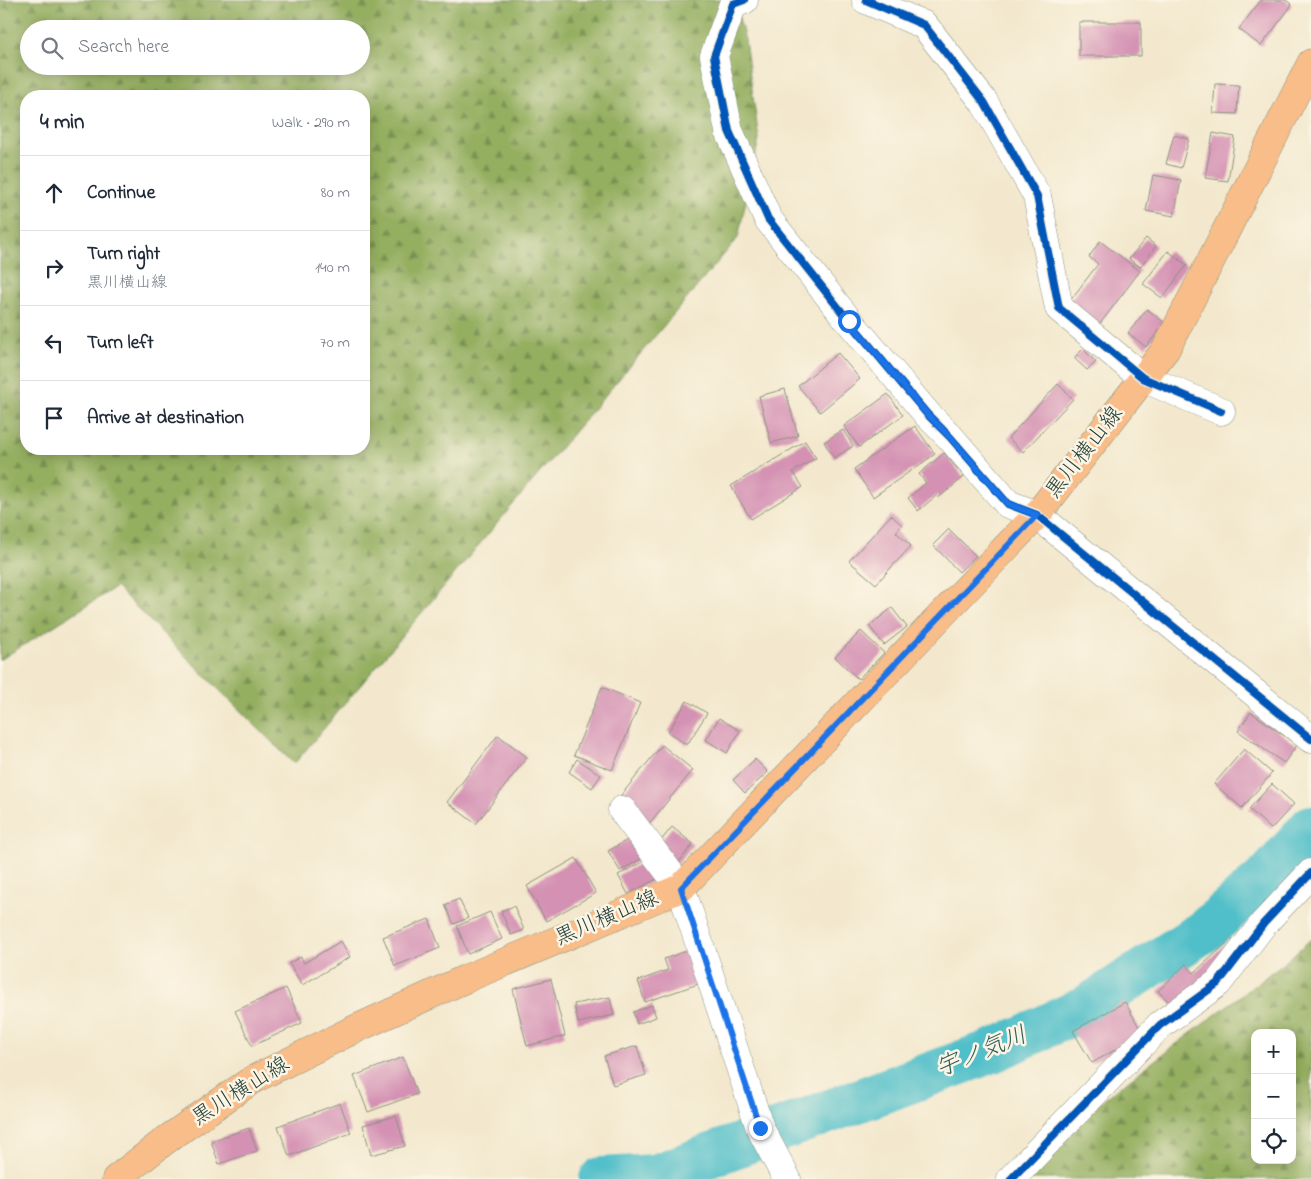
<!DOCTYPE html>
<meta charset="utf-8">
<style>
:root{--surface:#fff;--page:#f6f6f7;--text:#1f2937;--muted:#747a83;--line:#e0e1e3}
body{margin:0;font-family:"Indie Flower","Klee One",sans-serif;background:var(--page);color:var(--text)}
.controls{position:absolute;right:15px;bottom:15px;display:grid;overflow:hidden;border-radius:10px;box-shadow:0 2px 12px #0003}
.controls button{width:45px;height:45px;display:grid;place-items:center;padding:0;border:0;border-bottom:1px solid var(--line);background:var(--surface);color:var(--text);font:25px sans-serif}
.stop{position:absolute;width:15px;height:15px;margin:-11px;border:4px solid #1a73e8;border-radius:50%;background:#fff}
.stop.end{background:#1a73e8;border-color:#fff;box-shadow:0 1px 5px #0008}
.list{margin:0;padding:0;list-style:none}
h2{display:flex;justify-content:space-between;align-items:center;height:65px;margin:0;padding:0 20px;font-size:21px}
h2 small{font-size:16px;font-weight:400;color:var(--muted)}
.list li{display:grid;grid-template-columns:32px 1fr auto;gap:15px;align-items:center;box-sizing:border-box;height:75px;padding:0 20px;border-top:1px solid var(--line)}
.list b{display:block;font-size:19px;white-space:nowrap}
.list p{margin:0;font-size:16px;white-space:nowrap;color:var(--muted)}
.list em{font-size:16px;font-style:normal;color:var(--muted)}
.icon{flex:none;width:28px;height:28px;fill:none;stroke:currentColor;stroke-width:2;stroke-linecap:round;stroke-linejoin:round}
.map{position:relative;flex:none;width:1311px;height:1179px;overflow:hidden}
.search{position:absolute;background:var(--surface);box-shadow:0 2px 12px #0003;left:20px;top:20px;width:350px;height:55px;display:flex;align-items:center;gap:12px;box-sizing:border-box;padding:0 18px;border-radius:28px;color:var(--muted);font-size:19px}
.panel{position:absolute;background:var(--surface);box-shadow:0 2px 12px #0003;left:20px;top:90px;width:350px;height:365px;border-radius:20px}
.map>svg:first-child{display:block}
</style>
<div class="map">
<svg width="1311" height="1179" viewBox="0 0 1311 1179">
<defs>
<pattern id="forest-firs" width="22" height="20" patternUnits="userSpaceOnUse" patternTransform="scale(1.25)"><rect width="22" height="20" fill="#94af61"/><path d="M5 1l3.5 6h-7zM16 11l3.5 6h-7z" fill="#789051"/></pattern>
</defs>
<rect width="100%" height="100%" fill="#fcf5e5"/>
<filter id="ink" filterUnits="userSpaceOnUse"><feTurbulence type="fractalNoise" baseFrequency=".02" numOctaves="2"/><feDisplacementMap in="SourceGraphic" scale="10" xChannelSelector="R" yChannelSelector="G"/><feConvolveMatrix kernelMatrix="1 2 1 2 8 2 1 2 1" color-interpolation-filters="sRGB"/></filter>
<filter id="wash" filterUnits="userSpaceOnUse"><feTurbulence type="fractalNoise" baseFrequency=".0096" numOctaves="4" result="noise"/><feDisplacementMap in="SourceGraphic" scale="20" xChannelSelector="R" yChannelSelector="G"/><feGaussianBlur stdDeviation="1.12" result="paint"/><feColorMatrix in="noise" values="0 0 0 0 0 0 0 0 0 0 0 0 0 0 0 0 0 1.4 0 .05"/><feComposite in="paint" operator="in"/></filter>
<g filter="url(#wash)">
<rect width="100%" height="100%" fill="#f3e8cd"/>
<path fill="url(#forest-firs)" stroke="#5a764a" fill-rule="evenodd" d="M 0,0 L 734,0 L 745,40 L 759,139 L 738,238 L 294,764 L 116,587 L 0,660 ZM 29,29 L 361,29 L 361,66 L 29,66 ZM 26,96 L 364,96 L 364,449 L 26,449 Z
M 1311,939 L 1311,1179 L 1016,1179 L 1105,1098 L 1285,962 ZM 1255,1033 L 1292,1033 L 1292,1160 L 1255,1160 Z"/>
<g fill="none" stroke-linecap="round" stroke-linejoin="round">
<path stroke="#51bfc9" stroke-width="44" d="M 601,1179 L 655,1176 L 995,1050 L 1085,1008 L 1204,931 L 1269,875 L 1311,827"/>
</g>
<g id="blocks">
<path fill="#d491b3" d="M 1261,0 L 1286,0 L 1292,5 L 1261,46 L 1239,29 Z
M 1079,22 L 1141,22 L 1141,56 L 1079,56 Z
M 1215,84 L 1239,85 L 1237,114 L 1213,113 Z
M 1213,133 L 1235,137 L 1228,181 L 1205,178 Z
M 1174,135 L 1189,139 L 1181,168 L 1166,164 Z
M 1153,175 L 1181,180 L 1174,216 L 1146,211 Z
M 1146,238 L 1156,246 L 1140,267 L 1129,259 Z
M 1100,241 L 1140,271 L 1099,325 L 1069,302 L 1098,264 L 1089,257 Z
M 1168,251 L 1187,265 L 1162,298 L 1143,284 Z
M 1147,309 L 1165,323 L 1146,347 L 1128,333 Z
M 1083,349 L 1096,362 L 1087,370 L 1074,358 Z
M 838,353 L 860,379 L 820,412 L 798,386 Z
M 1058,384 L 1073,399 L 1023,452 L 1008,438 Z
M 785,389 L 798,436 L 771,443 L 759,396 Z
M 888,394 L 903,415 L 859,447 L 844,426 Z
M 915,426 L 935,454 L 873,497 L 854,469 Z
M 843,430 L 853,446 L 834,458 L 824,442 Z
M 805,441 L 816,458 L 793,472 L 803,487 L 751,519 L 731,486 Z
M 944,453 L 964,477 L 938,498 L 937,495 L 918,511 L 908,498 L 926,483 L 919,474 Z
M 891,515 L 902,525 L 896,532 L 911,546 L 876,584 L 849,561 Z
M 949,529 L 976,556 L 959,572 L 933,545 Z
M 892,608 L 907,627 L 884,645 L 869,626 Z
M 861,631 L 884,653 L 858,679 L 835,657 Z
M 602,687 L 640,703 L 612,770 L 574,755 Z
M 687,701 L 707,713 L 687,745 L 668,732 Z
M 1251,712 L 1297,745 L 1284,763 L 1238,731 Z
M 719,718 L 740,731 L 727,753 L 706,740 Z
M 498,735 L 527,757 L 476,824 L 447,802 Z
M 662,745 L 693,770 L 648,825 L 617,800 Z
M 1244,749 L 1272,773 L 1242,808 L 1214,784 Z
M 577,759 L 601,775 L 592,788 L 569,772 Z
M 755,759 L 768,772 L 745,793 L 733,780 Z
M 1272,784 L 1294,804 L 1271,829 L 1249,809 Z
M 672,827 L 693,844 L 676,866 L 655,848 Z
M 629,839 L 641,859 L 620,871 L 608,851 Z
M 576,858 L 596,893 L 546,921 L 527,886 Z
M 649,859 L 659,878 L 628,894 L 618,875 Z
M 459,899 L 468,918 L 454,924 L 445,905 Z
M 514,906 L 524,930 L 511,935 L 501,911 Z
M 490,912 L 502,939 L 468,954 L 457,926 Z
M 429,919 L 440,948 L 395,966 L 383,937 Z
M 1231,939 L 1241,949 L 1177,1010 L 1158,991 L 1186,964 L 1194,973 Z
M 341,941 L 350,957 L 302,985 L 289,963 L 301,957 L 304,963 Z
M 692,949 L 704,982 L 645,1002 L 638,981 L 668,970 L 664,959 Z
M 551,979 L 565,1036 L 527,1046 L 513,989 Z
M 286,988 L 302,1023 L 252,1046 L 235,1011 Z
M 610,997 L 614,1015 L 578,1023 L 574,1004 Z
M 1125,1002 L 1143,1034 L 1092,1063 L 1073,1031 Z
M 652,1005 L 656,1017 L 637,1024 L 633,1012 Z
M 637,1046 L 646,1075 L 613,1085 L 604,1056 Z
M 403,1057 L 417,1094 L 368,1112 L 354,1076 Z
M 340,1103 L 351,1133 L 289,1156 L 278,1126 Z
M 396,1116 L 405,1146 L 371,1155 L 363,1125 Z
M 249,1128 L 257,1151 L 219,1164 L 211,1141 Z"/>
</g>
</g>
<g filter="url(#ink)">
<use href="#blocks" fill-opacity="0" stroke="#899280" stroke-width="1"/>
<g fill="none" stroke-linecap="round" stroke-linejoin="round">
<defs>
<path id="minor" d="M 744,0 L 733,4 L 714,56 L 729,131 L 768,219 L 849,321 L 927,414 L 950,437 L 1008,504 L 1037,515 L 1311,739
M 866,0 L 924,25 L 984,102 L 1037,196 L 1059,308 L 1143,378 L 1221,411
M 622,810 L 681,888 L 760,1128 L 787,1179
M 1011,1179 L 1160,1025 L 1218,983 L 1264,923 L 1311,873"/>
<path id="major" d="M 116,1179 L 166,1140 L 252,1080 L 353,1030 L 465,979 L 681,888 L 1037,515 L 1166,349 L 1311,63"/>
</defs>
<use href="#minor" stroke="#899280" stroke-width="29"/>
<use href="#major" stroke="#899280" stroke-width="29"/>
<use href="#minor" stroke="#fff" stroke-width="28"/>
<use href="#major" stroke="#f8bd89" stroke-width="28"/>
<defs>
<path id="cycleway" d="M 744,0 L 733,4 L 714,56 L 729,131 L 768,219 L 849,321 L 927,414 L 950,437 L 1008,504 L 1037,515 L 1311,739
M 866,0 L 924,25 L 984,102 L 1037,196 L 1059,308 L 1143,378 L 1221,411
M 1011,1179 L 1160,1025 L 1218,983 L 1264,923 L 1311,873"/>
</defs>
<use href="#cycleway" stroke="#fcf5e5" stroke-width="11"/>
<use href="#cycleway" stroke="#0057b8" stroke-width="8"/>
</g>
</g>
<g fill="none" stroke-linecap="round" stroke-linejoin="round" filter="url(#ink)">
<path stroke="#1a73e8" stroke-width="6" d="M 760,1128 L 681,888 L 1037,515 L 1008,504 L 950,437 L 927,414 L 849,321"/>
</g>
<g text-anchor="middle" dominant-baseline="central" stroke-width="5" stroke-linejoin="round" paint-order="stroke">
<g font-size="22" fill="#1f3d34" stroke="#fcf5e5">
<text transform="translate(1085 453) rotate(-52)">黒川横山線</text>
<text transform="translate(607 919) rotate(-23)">黒川横山線</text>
<text transform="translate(241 1092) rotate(-32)">黒川横山線</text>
</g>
<g font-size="24" font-style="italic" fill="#2c5e59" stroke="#fcf5e5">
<text transform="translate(982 1053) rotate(-22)">宇ノ気川</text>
</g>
</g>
</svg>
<div class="controls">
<button>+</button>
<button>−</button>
<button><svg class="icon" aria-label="locate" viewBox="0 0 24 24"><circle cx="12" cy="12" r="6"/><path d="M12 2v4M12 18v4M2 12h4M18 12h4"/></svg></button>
</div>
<div class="stop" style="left:849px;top:321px"></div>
<div class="stop end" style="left:760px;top:1128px"></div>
<div class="search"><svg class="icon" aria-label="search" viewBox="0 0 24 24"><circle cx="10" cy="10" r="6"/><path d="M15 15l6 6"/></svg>Search here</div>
<section class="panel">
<h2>4 min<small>Walk · 290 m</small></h2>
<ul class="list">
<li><svg class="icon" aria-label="ahead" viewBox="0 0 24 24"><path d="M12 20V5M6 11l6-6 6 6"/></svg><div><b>Continue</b></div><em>80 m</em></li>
<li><svg class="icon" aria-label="right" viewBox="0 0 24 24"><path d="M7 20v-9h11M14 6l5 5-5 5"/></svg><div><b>Turn right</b><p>黒川横山線</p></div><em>140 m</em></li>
<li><svg class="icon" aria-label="left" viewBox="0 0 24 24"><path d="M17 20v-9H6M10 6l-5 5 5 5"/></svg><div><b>Turn left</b></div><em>70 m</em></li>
<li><svg class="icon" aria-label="arrive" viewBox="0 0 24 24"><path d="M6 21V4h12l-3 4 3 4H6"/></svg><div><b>Arrive at destination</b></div></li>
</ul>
</section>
</div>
